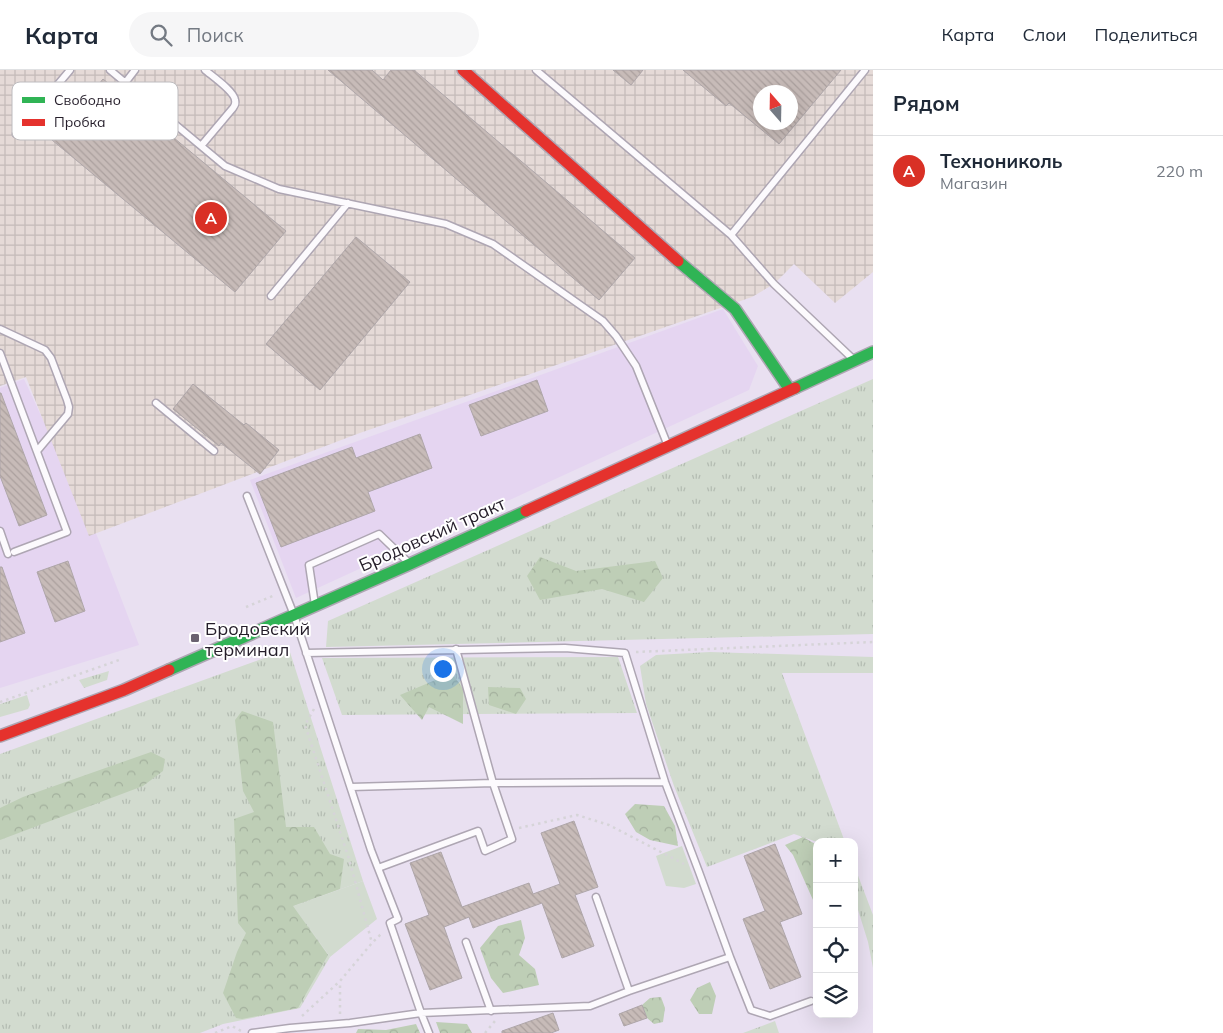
<!DOCTYPE html>
<html lang="ru">
<meta charset="utf-8">
<style>
:root{--surface:#fff;--page:#f6f6f7;--text:#1f2937;--muted:#747a83;--line:#e0e1e3;--accent:#d93025}
body{margin:0;font-family:Mulish,sans-serif;background:var(--page);color:var(--text)}
.controls{position:absolute;right:15px;bottom:15px;display:grid;overflow:hidden;border-radius:10px;box-shadow:0 5px 20px #0002}
.controls button{width:45px;height:45px;display:grid;place-items:center;padding:0;border:0;border-bottom:1px solid var(--line);background:var(--surface);color:var(--text);font:25px sans-serif}
.compass{position:absolute;left:753px;top:15px;width:45px;height:45px;border-radius:50%;background:var(--surface);box-shadow:0 5px 20px #0002;rotate:340deg}
.you{position:absolute;left:442px;top:598px;width:18px;height:18px;margin:-12px;border:4px solid #fff;border-radius:50%;background:#1a73e8;box-shadow:0 0 0 8px #1a73e833}
.badge{display:grid;place-items:center;width:32px;height:32px;border-radius:50%;background:var(--accent);color:#fff;font-size:16px;font-weight:700}
.pin{position:absolute;translate:-50% -50%;border:2px solid #fff;box-shadow:0 1px 5px #0006}
.list{margin:0;padding:0;list-style:none}
h2{display:flex;justify-content:space-between;align-items:center;height:65px;margin:0;padding:0 20px;font-size:21px}
h2 small{font-size:16px;font-weight:400;color:var(--muted)}
.list li{display:grid;grid-template-columns:32px 1fr auto;gap:15px;align-items:center;box-sizing:border-box;height:70px;padding:0 20px;border-top:1px solid var(--line)}
.list b{display:block;font-size:19px;white-space:nowrap}
.list p{margin:0;font-size:16px;white-space:nowrap;color:var(--muted)}
.list em{font-size:16px;font-style:normal;color:var(--muted)}
.icon{flex:none;width:28px;height:28px;fill:none;stroke:currentColor;stroke-width:2;stroke-linecap:round;stroke-linejoin:round}
.map{position:relative;flex:none;width:873px;height:963px;overflow:hidden}
header{display:flex;align-items:center;gap:30px;box-sizing:border-box;height:70px;padding:0 25px;background:var(--surface);border-bottom:1px solid var(--line)}
header strong{font-size:24px}
nav{display:flex;gap:28px;margin-inline-start:auto;font-size:18px}
.search{width:350px;height:45px;background:var(--page);display:flex;align-items:center;gap:12px;box-sizing:border-box;padding:0 18px;border-radius:28px;color:var(--muted);font-size:19px}
main{display:flex}
aside{flex:1;background:var(--surface)}
.map>svg:first-child{display:block}
</style>
<header>
<strong>Карта</strong>
<div class="search"><svg class="icon" aria-label="search" viewBox="0 0 24 24"><circle cx="10" cy="10" r="6"/><path d="M15 15l6 6"/></svg>Поиск</div>
<nav><a>Карта</a><a>Слои</a><a>Поделиться</a></nav>
</header>
<main>
<div class="map">
<svg width="873" height="963" viewBox="0 0 873 963">
<defs>
<pattern id="industrial-grid" width="8" height="8" patternUnits="userSpaceOnUse" patternTransform="scale(1.25)"><rect width="8" height="8" fill="#e5dad7"/><path d="M0 4h8M4 0v8" fill="none" stroke="#c4bbb9"/></pattern>
<pattern id="grass-tufts" width="24" height="20" patternUnits="userSpaceOnUse" patternTransform="scale(1.25)"><rect width="24" height="20" fill="#d2dbcf"/><path d="M3 7l-1-3M5 7V3M7 7l1-3M15 17l-1-3M17 17v-4M19 17l1-3" fill="none" stroke="#b4bcb2"/></pattern>
<pattern id="forest-crowns" width="20" height="18" patternUnits="userSpaceOnUse" patternTransform="scale(1.25)"><rect width="20" height="18" fill="#beceb6"/><path d="M2 6a3 3 0 1 1 6 0M12 15a3 3 0 1 1 6 0" fill="none" stroke="#a3b09d"/></pattern>
<pattern id="building-back-hatch" width="6" height="6" patternUnits="userSpaceOnUse" patternTransform="scale(1.25)"><rect width="6" height="6" fill="#c7bbb8"/><path d="M-1 5l2 2M0 0l6 6M5-1l2 2" fill="none" stroke="#aba09e"/></pattern>
</defs>
<rect width="100%" height="100%" fill="#e9e0f1"/>
<path fill="#e5d5f1" d="M 723,239 L 758,296 L 749,320 L 296,528 L 250,410 Z
M 24,309 L 98,468 L 139,575 L 0,618 L 0,318 Z"/>
<path fill="url(#industrial-grid)" fill-rule="evenodd" d="M 0,0 L 873,0 L 873,202 L 835,233 L 794,194 L 774,214 L 752,227 L 357,364 L 89,466 L 26,307 L 0,316 ZM 760,22 L 790,22 L 790,52 L 760,52 Z"/>
<path fill="url(#grass-tufts)" d="M 873,309 L 873,564 L 326,577 L 328,551 Z
M 289,579 L 363,811 L 295,836 L 330,887 L 300,938 L 223,954 L 200,963 L 0,963 L 0,684 Z
M 710,582 L 873,587 L 873,603 L 782,603 L 845,772 L 817,772 L 794,764 L 707,797 L 674,716 L 646,634 L 640,596 L 656,585 Z
M 618,587 L 637,643 L 342,645 L 322,588 Z
M 109,601 L 107,610 L 84,618 L 79,610 Z
M 27,625 L 30,635 L 28,639 L 0,647 L 0,634 Z
M 854,795 L 873,845 L 873,898 L 868,872 L 854,827 Z
M 775,951 L 779,963 L 743,963 Z"/>
<path fill="url(#forest-crowns)" d="M 540,487 L 576,501 L 655,491 L 663,508 L 644,532 L 602,519 L 540,530 L 527,506 Z
M 452,603 L 463,619 L 463,654 L 429,637 L 422,650 L 400,625 Z
M 488,617 L 520,618 L 526,629 L 516,644 L 489,635 Z
M 242,641 L 273,652 L 286,757 L 314,757 L 330,784 L 344,789 L 340,819 L 293,836 L 328,885 L 298,938 L 242,949 L 236,948 L 223,923 L 237,882 L 246,863 L 238,853 L 234,749 L 254,742 L 243,721 L 235,650 Z
M 151,682 L 165,689 L 163,701 L 143,716 L 0,770 L 0,738 L 23,727 Z
M 635,734 L 664,736 L 675,756 L 678,776 L 650,770 L 636,762 L 625,744 Z
M 803,767 L 817,775 L 817,839 L 793,785 L 785,775 Z
M 521,850 L 525,868 L 519,885 L 535,899 L 539,915 L 503,923 L 491,908 L 480,878 L 498,856 Z
M 710,912 L 716,926 L 712,944 L 699,944 L 690,930 L 697,918 Z
M 661,927 L 665,938 L 663,952 L 654,954 L 647,948 L 642,935 L 650,928 Z
M 436,952 L 467,954 L 472,963 L 440,963 Z
M 416,954 L 420,963 L 356,963 L 358,959 L 386,960 Z"/>
<path fill="#d2dbcf" d="M 682,776 L 696,814 L 684,818 L 666,816 L 656,786 Z
M 363,811 L 377,849 L 330,887 L 294,836 Z"/>
<path fill="url(#building-back-hatch)" stroke="#aea6a9" fill-rule="evenodd" d="M 328,0 L 372,0 L 383,10 L 391,0 L 414,0 L 635,188 L 599,230 Z
M 613,0 L 643,0 L 631,15 Z
M 683,0 L 841,0 L 779,74 L 729,33 L 726,36 ZM 760,22 L 790,22 L 790,52 L 760,52 Z
M 103,9 L 286,161 L 235,222 L 52,70 Z
M 356,167 L 410,212 L 320,320 L 266,274 Z
M 537,310 L 548,341 L 481,366 L 469,335 Z
M 193,314 L 244,355 L 246,353 L 279,380 L 260,404 L 221,373 L 219,376 L 173,339 Z
M 0,323 L 1,323 L 47,445 L 19,456 L 0,406 Z
M 420,364 L 432,398 L 368,422 L 375,441 L 281,477 L 256,413 L 352,377 L 356,388 Z
M 68,491 L 85,541 L 55,552 L 37,502 Z
M 0,497 L 2,497 L 25,563 L 0,572 Z
M 574,751 L 598,817 L 575,825 L 594,876 L 562,888 L 542,833 L 473,858 L 469,847 L 444,857 L 462,908 L 430,920 L 405,854 L 429,845 L 410,793 L 441,782 L 462,837 L 529,813 L 533,824 L 560,814 L 541,763 Z
M 775,774 L 802,844 L 780,852 L 801,907 L 770,919 L 743,849 L 765,841 L 744,786 Z
M 642,935 L 647,948 L 624,956 L 619,944 Z
M 553,943 L 559,960 L 551,963 L 502,963 L 502,961 Z"/>
<g fill="none" stroke-linecap="round" stroke-linejoin="round">
<defs>
<path id="lane" d="M 110,0 L 225,96 L 279,119 L 446,154 L 493,174 L 603,251 L 616,266 L 636,296 L 668,376
M 536,0 L 731,165 L 774,214 L 854,290
M 125,13 L 135,0
M 16,64 L 70,0
M 201,76 L 233,38 C 235,35 236,34 235,30 C 234,21 212,6 205,0
M 731,165 L 865,0
M 271,226 L 348,133
M 0,259 L 45,280 L 51,288 L 67,330 L 69,337 L 68,344 L 37,381
M 0,283 L 67,462 L 14,482
M 156,333 L 214,381
M 247,426 L 294,545 L 371,780 L 378,798 L 478,761 L 485,781 L 512,769 L 493,713 L 456,579
M 0,461 L 8,484
M 315,535 L 309,495 L 379,464 L 409,493
M 351,717 L 493,713 L 665,712
M 378,798 L 398,849 L 390,853 L 421,943 L 429,963
M 596,827 L 629,921
M 466,872 L 491,941
M 730,887 L 751,940 L 770,946 L 811,931
M 252,963 L 290,958 L 350,953 L 421,943 L 590,936 L 629,921 L 730,887 L 699,802 L 665,712 L 625,583 L 565,578 L 306,583"/>
<path id="fast" d="M 678,191 L 735,239 L 790,320
M 795,318 L 873,282
M 169,600 L 410,494 L 526,441"/>
<path id="jam" d="M 463,0 L 678,191
M 526,441 L 795,318
M 0,666 L 124,620 L 169,600"/>
</defs>
<use href="#lane" stroke="#aea6b3" stroke-width="9"/>
<use href="#fast" stroke="#aea6b3" stroke-width="14"/>
<use href="#jam" stroke="#aea6b3" stroke-width="14"/>
<path stroke="#d6d4d8" stroke-width="2.5" stroke-dasharray="2.5 4" stroke-linecap="butt" d="M 246,537 L 275,525
M 636,582 L 873,572
M 0,632 L 119,590
M 314,639 L 305,655 L 349,789 L 372,873
M 519,758 L 577,745 L 609,755 L 684,794
M 340,944 L 340,912
M 302,946 L 340,911 L 372,873 L 383,862
M 215,963 L 232,956 L 243,962
M 485,963 L 495,951"/>
<use href="#lane" stroke="#fcfafd" stroke-width="6"/>
<use href="#fast" stroke="#30b455" stroke-width="11"/>
<use href="#jam" stroke="#e5322d" stroke-width="11"/>
</g>
<rect fill="#6a6270" stroke="#fff" stroke-width="2" x="190" y="563" width="10" height="10" rx="2.5"/>
<g text-anchor="middle" dominant-baseline="central" stroke-width="4" stroke-linejoin="round" paint-order="stroke">
<g font-size="18" fill="#251e2a" stroke="#fff">
<text transform="translate(432 464) rotate(-24)">Бродовский тракт</text>
</g>
<g font-size="18" fill="#251e2a" stroke="#fff" text-anchor="start">
<text x="205" y="558">Бродовский<tspan x="205" dy="21">терминал</tspan></text>
</g>
</g>
<rect x="12" y="12" width="166" height="58" rx="8" fill="#fff" stroke="#bebcbf" stroke-width="1"/>
<rect x="22" y="27" width="23" height="6" fill="#30b455"/>
<rect x="22" y="49" width="23" height="7" fill="#e5322d"/>
<g font-size="14" fill="#251e2a">
<text x="54" y="35">Свободно</text>
<text x="54" y="57">Пробка</text>
</g>
</svg>
<div class="controls">
<button>+</button>
<button>−</button>
<button><svg class="icon" aria-label="locate" viewBox="0 0 24 24"><circle cx="12" cy="12" r="6"/><path d="M12 2v4M12 18v4M2 12h4M18 12h4"/></svg></button>
<button><svg class="icon" aria-label="layers" viewBox="0 0 24 24"><path d="M12 4l9 5-9 5-9-5zM3 14l9 5 9-5"/></svg></button>
</div>
<svg class="compass" viewBox="-18 -18 36 36"><path d="M0-13l5 13h-10z" fill="#e53935"/><path d="M0 13l5-13h-10z" fill="#747a83"/></svg>
<div class="you"></div>
<div class="pin badge" style="left:211px;top:148px">A</div>
</div>
<aside>
<h2>Рядом<small></small></h2>
<ul class="list">
<li><span class="badge">A</span><div><b>Технониколь</b><p>Магазин</p></div><em>220 m</em></li>
</ul>
</aside>
</main>
